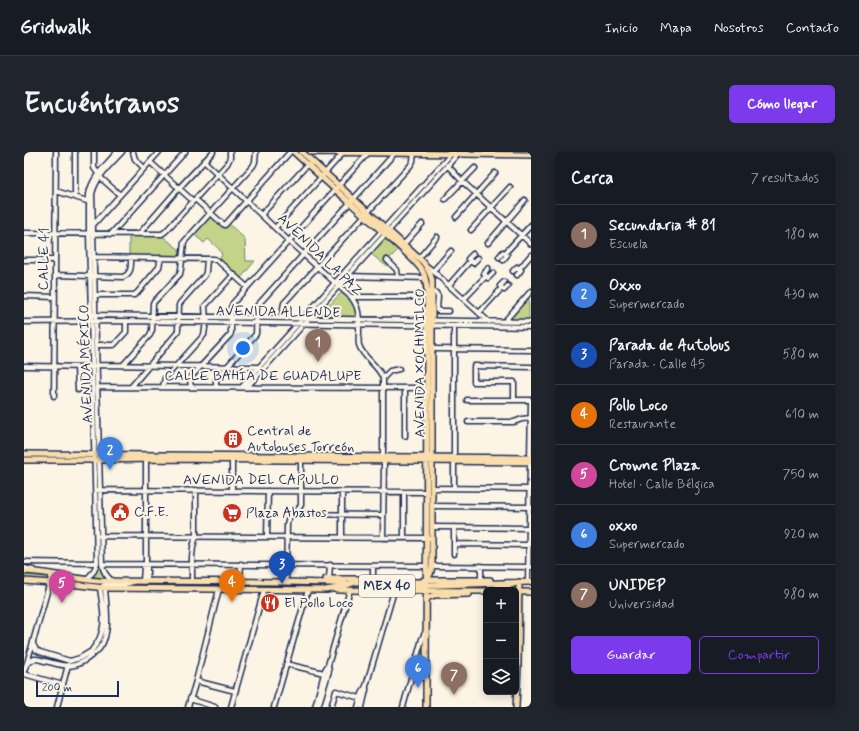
<!DOCTYPE html>
<html lang="es">
<meta charset="utf-8">
<style>
:root{--surface:#171b24;--page:#20242c;--text:#f1f3f6;--muted:#9ea1a6;--line:#363941;--accent:#7c3aed}
body{margin:0;font-family:Mynerve,sans-serif;background:var(--page);color:var(--text)}
.controls{position:absolute;right:12px;bottom:12px;display:grid;overflow:hidden;border-radius:6px;box-shadow:0 2px 10px #0003}
.controls button{width:36px;height:36px;display:grid;place-items:center;padding:0;border:0;border-bottom:1px solid var(--line);background:var(--surface);color:var(--text);font:20px sans-serif}
.scale{position:absolute;left:12px;bottom:10px;width:83px;box-sizing:border-box;padding-left:4px;border:2px solid #1b2f5e;border-top:0;font-size:11px;line-height:14px;white-space:nowrap;color:#1b2f5e;-webkit-text-stroke:3px #fcf5e5;paint-order:stroke}
.you{position:absolute;left:219px;top:196px;width:14px;height:14px;margin:-10px;border:3px solid #fff;border-radius:50%;background:#1a73e8;box-shadow:0 0 0 6px #1a73e833}
.badge{display:grid;place-items:center;width:26px;height:26px;border-radius:50%;background:var(--accent);color:#fff;font-size:13px;font-weight:700}
.pin{position:absolute;translate:-50% -33px;filter:drop-shadow(0 1px 2px #0008)}
.pin::after{content:'';position:absolute;top:21px;width:14px;height:12px;background:inherit;clip-path:polygon(0 0,100% 0,50% 100%)}
.list{margin:0;padding:0;list-style:none}
h2{display:flex;justify-content:space-between;align-items:center;height:52px;margin:0;padding:0 16px;font-size:17px}
h2 small{font-size:13px;font-weight:400;color:var(--muted)}
.list li{display:grid;grid-template-columns:26px 1fr auto;gap:12px;align-items:center;box-sizing:border-box;height:60px;padding:0 16px;border-top:1px solid var(--line)}
.list b{display:block;font-size:15px;white-space:nowrap}
.list p{margin:0;font-size:13px;white-space:nowrap;color:var(--muted)}
.list em{font-size:13px;font-style:normal;color:var(--muted)}
.actions{display:flex;gap:8px;padding:12px 16px}
.actions a{flex:1;padding:9px 0;border:1px solid var(--accent);border-radius:6px;text-align:center;font-size:14px;color:var(--accent)}
.actions .main{background:var(--accent);color:#fff}
.icon{flex:none;width:22px;height:22px;fill:none;stroke:currentColor;stroke-width:2;stroke-linecap:round;stroke-linejoin:round}
.map{position:relative;flex:none;width:507px;height:555px;overflow:hidden;border-radius:6px}
header{display:flex;align-items:center;gap:24px;box-sizing:border-box;height:56px;padding:0 20px;background:var(--surface);border-bottom:1px solid var(--line)}
header strong{font-size:19px}
nav{display:flex;gap:22px;margin-inline-start:auto;font-size:14px}
.intro{display:flex;align-items:center;justify-content:space-between;box-sizing:border-box;height:96px;padding:0 24px}
h1{margin:0;font-size:28px}
.button{padding:10px 18px;border-radius:6px;background:var(--accent);color:#fff;font-size:14px;font-weight:700}
main{display:flex;gap:24px;padding:0 24px}
aside{flex:1;background:var(--surface);border-radius:6px;box-shadow:0 2px 10px #0003}
.map>svg:first-child{display:block}
</style>
<header>
<strong>Gridwalk</strong>
<nav><a>Inicio</a><a>Mapa</a><a>Nosotros</a><a>Contacto</a></nav>
</header>
<div class="intro"><h1>Encuéntranos</h1><a class="button">Cómo llegar</a></div>
<main>
<div class="map">
<svg width="507" height="555" viewBox="0 0 507 555">
<rect width="100%" height="100%" fill="#fcf5e5"/>
<filter id="ink" filterUnits="userSpaceOnUse"><feTurbulence type="fractalNoise" baseFrequency=".025" numOctaves="2"/><feDisplacementMap in="SourceGraphic" scale="8" xChannelSelector="R" yChannelSelector="G"/><feConvolveMatrix kernelMatrix="1 2 1 2 8 2 1 2 1" color-interpolation-filters="sRGB"/></filter>
<g filter="url(#ink)">
<path fill="#c3d388" stroke="#6f8173" d="M 186,61 L 200,74 L 204,71 L 221,87 L 222,109 L 231,109 L 216,127 L 195,107 L 198,103 L 195,97 L 184,87 L 180,91 L 168,81 Z
M 105,82 L 137,83 L 157,99 L 157,104 L 105,104 Z
M 361,86 L 374,98 L 364,108 L 363,113 L 361,113 L 347,102 Z
M 317,141 C 327,148 333,152 333,165 L 295,164 Z
M 505,146 L 505,168 L 485,168 Z
M 75,398 L 76,412 L 81,426 L 67,426 C 74,414 75,411 75,398 Z
M 0,423 L 22,425 L 23,427 L 21,428 L 0,426 Z"/>
<g fill="none" stroke-linecap="round" stroke-linejoin="round">
<defs>
<path id="minor" d="M 70,0 L 70,16 L 78,27 L 96,43
M 109,0 L 111,7 L 120,16
M 180,9 L 269,93 L 327,145 C 336,156 335,166 335,180 C 335,184 334,189 335,193 C 339,206 354,213 359,226 L 359,305
M 126,10 L 169,49
M 423,13 L 438,29 L 507,92
M 32,39 L 66,50
M 51,45 L 51,0
M 171,47 L 199,72 L 201,73 L 266,0
M 421,47 L 451,16
M 237,63 L 284,12
M 432,65 L 471,21
M 69,73 L 135,0
M 251,76 L 320,0
M 447,78 L 486,35
M 0,81 L 138,82 L 142,79 L 203,12 L 206,6 L 206,0
M 87,82 L 161,0
M 115,82 L 155,36 L 189,0
M 464,91 L 501,48
M 380,92 L 398,72
M 481,101 L 507,73
M 449,102 L 444,107 L 449,111 L 454,106
M 68,105 L 190,107 L 194,109 L 223,135
M 475,105 L 479,100 L 483,103 L 479,108
M 395,106 L 413,85
M 0,108 L 31,108
M 363,108 L 373,118 L 374,125
M 404,115 L 409,119 L 465,170
M 464,116 L 460,122 L 464,126 L 469,121
M 495,117 L 507,103
M 409,119 L 427,99
M 489,119 L 493,115 L 497,118 L 493,123
M 31,123 L 99,125 C 108,121 107,114 107,106
M 323,124 L 401,126
M 480,130 L 476,134 L 480,138 L 484,134
M 425,133 L 446,109
M 408,140 L 412,141 L 414,144 L 413,158 L 414,159 L 425,159
M 71,143 L 110,143 L 113,141 L 135,115 L 137,106
M 0,144 L 31,145
M 327,145 L 405,145
M 440,147 L 462,124
M 455,161 L 478,136
M 69,163 L 507,170
M 258,166 L 259,156 L 260,151 L 386,14 L 389,9 L 390,0
M 0,170 L 102,169 L 507,175
M 480,170 L 507,139
M 72,193 L 90,193 L 102,180 L 102,169
M 408,197 L 507,198
M 99,213 L 126,183 L 128,178 L 129,151 L 156,122 L 157,117 L 160,90 L 229,14 L 231,10 L 232,0
M 0,214 L 69,215 L 73,213 L 235,215
M 53,215 L 54,238
M 359,226 L 366,219 L 375,217
M 73,235 L 406,236
M 107,235 L 153,181 L 154,178 L 155,153 L 156,151 L 181,123 L 182,120 L 183,107
M 139,235 L 141,226 L 180,183 L 182,170 L 181,154 L 210,122
M 167,235 L 166,228 L 167,225 L 206,183 L 207,181 L 207,156 L 209,151 L 345,0
M 192,235 L 192,229 L 193,226 L 232,182 L 233,154 L 370,2
M 218,235 L 235,215 L 429,0
M 223,235 L 434,2
M 30,244 L 32,0
M 443,248 L 507,248
M 490,248 L 490,230 L 450,230 L 450,214 L 507,215
M 444,270 L 490,270 L 498,267 L 507,266
M 381,284 L 381,236
M 430,305 L 430,174
M 122,308 L 122,412 L 123,415 L 123,429
M 208,309 L 208,339
M 430,310 L 430,336
M 408,336 L 507,337
M 74,338 L 402,340
M 380,340 L 380,386
M 408,354 L 507,355
M 269,362 L 359,363
M 408,375 L 505,376
M 430,375 L 430,402
M 76,384 L 405,386
M 243,385 L 244,339
M 318,386 L 318,340
M 359,386 L 360,310
M 430,392 L 505,393
M 0,410 L 73,411
M 78,412 L 401,414
M 408,414 L 507,415
M 457,414 L 457,428
M 0,416 L 9,418
M 305,427 L 306,413
M 62,428 L 70,419 L 73,411 L 65,82 L 65,42 C 68,25 82,13 93,0
M 89,429 C 82,425 79,419 78,412 L 68,42 C 72,25 86,13 98,0
M 119,429 L 120,415 L 122,412
M 168,429 L 168,405 L 169,395 L 172,384 L 172,338
M 216,429 L 217,412
M 262,430 L 263,372 C 265,360 273,362 277,353 L 277,309
M 349,430 L 349,414
M 504,430 L 507,248
M 9,492 L 12,498 L 16,500 L 46,509 L 56,506 L 66,500
M 68,498 C 85,478 79,460 76,436 L 80,433 L 101,432 L 109,430
M 71,501 C 89,486 82,457 81,436
M 4,511 L 10,507 L 12,507 C 36,511 46,522 68,503
M 262,512 L 300,521
M 0,519 L 3,511 L 28,422
M 0,522 L 39,533
M 172,529 L 211,539
M 166,547 L 191,555
M 33,555 L 44,513
M 164,555 L 172,529 L 195,437
M 207,555 L 240,438
M 250,555 L 284,438
M 291,555 L 301,518 L 304,513 L 326,438
M 294,555 L 305,519 L 304,513
M 307,555 L 312,539 L 336,546
M 334,555 L 338,542 L 342,534
M 338,555 L 342,538 L 342,534 L 370,439
M 379,555 L 398,487 L 402,479"/>
<path id="major" d="M 270,0 C 300,28 330,54 361,82 C 371,91 393,109 399,120 C 405,133 403,155 403,169 L 402,555
M 278,0 L 399,110 C 404,116 406,121 408,128 L 408,414 C 407,422 405,428 396,430 L 332,430 L 315,436 L 301,438
M 287,0 L 507,3
M 0,302 L 507,306
M 0,308 L 75,308 L 131,307 L 507,310
M 0,419 C 25,420 50,427 75,429 L 262,430 L 306,431 L 322,432
M 302,427 L 334,427
M 400,428 L 466,428
M 0,429 L 55,433 L 81,436 L 303,438
M 354,434 L 388,434 L 507,430
M 313,438 L 462,439
M 466,438 L 490,432
M 493,440 L 507,440
M 402,448 L 405,445 L 411,443 L 445,442
M 492,555 L 494,513 L 495,430"/>
</defs>
<use href="#minor" stroke="#1b2f5e" stroke-width="7"/>
<use href="#major" stroke="#1b2f5e" stroke-width="8"/>
<use href="#minor" stroke="#fcf5e5" stroke-width="4"/>
<use href="#major" stroke="#faddab" stroke-width="5"/>
</g>
</g>
<defs>
<symbol id="building-disc" viewBox="-11 -11 22 22"><circle r="9.5" fill="#c8321e" stroke="#fcf5e5"/><path d="M-4-6H4V6H1V3H-1V6H-4ZM-2.5-4.3h1.7v1.8h-1.7ZM.8-4.3h1.7v1.8H.8ZM-2.5-1h1.7V.8h-1.7ZM.8-1h1.7V.8H.8Z" fill="#fff"/></symbol>
<symbol id="civic-disc" viewBox="-11 -11 22 22"><circle r="9.5" fill="#c8321e" stroke="#fcf5e5"/><path d="M-.6-6.5H3V-4.5H.6V-3L4-1V1h2V6H-6V1h2V-1L-.6-3ZM-1.2 2.5V6h2.4V2.5Z" fill="#fff"/></symbol>
<symbol id="supermarket-disc" viewBox="-11 -11 22 22"><circle r="9.5" fill="#c8321e" stroke="#fcf5e5"/><path d="M-6-5.5h2.5l.6 2H6L4.5 2H-2.5L-4.4-4H-6ZM-1.5 3.2a1.3 1.3 0 1 0 .1 0ZM3 3.2a1.3 1.3 0 1 0 .1 0Z" fill="#fff"/></symbol>
<symbol id="restaurant-disc" viewBox="-11 -11 22 22"><circle r="9.5" fill="#c8321e" stroke="#fcf5e5"/><path d="M-5-6h1v4h1v-4h1v4h1v-4h1v5L-1.5 .5V6h-2V.5L-5-1ZM5-6V6H3V1.5H1.5Q1.5-4 5-6Z" fill="#fff"/></symbol>
</defs>
<g fill-rule="evenodd">
<use href="#building-disc" x="198" y="276" width="22" height="22"/>
<use href="#civic-disc" x="85" y="349" width="22" height="22"/>
<use href="#supermarket-disc" x="197" y="350" width="22" height="22"/>
<use href="#restaurant-disc" x="235" y="440" width="22" height="22"/>
</g>
<g text-anchor="middle" dominant-baseline="central" stroke-width="4" stroke-linejoin="round" paint-order="stroke">
<rect fill="#fcf5e5" stroke="#5e6a86" stroke-width="1" x="335" y="423" width="56" height="22" rx="3"/>
<g font-size="13" font-weight="bold" fill="#1b2f5e">
<text x="363" y="434">MEX 40</text>
</g>
<g font-size="14" fill="#1b2f5e" stroke="#fcf5e5">
<text transform="translate(296 103) rotate(44)">AVENIDA LA PAZ</text>
<text transform="translate(20 107) rotate(-89)">CALLE 41</text>
<text transform="translate(254 160) rotate(1)">AVENIDA ALLENDE</text>
<text transform="translate(396 211) rotate(-90)">AVENIDA XOCHIMILCO</text>
<text transform="translate(62 212) rotate(-92)">AVENIDA MÉXICO</text>
<text x="239" y="224">CALLE BAHÍA DE GUADALUPE</text>
<text x="237" y="328">AVENIDA DEL CAPULLO</text>
</g>
<g font-size="14" fill="#1b2f5e" stroke="#fcf5e5" text-anchor="start">
<text x="223" y="279">Central de<tspan x="223" dy="16">Autobuses Torreón</tspan></text>
<text x="110" y="360">C.F.E.</text>
<text x="222" y="361">Plaza Abastos</text>
<text x="260" y="451">El Pollo Loco</text>
</g>
</g>
</svg>
<div class="controls">
<button>+</button>
<button>−</button>
<button><svg class="icon" aria-label="layers" viewBox="0 0 24 24"><path d="M12 4l9 5-9 5-9-5zM3 14l9 5 9-5"/></svg></button>
</div>
<div class="scale">200 m</div>
<div class="you"></div>
<div class="pin badge" style="left:294px;top:210px;background:#8d6e63">1</div>
<div class="pin badge" style="left:86px;top:318px;background:#3f7fe0">2</div>
<div class="pin badge" style="left:258px;top:432px;background:#1a4fb4">3</div>
<div class="pin badge" style="left:208px;top:450px;background:#e8710a">4</div>
<div class="pin badge" style="left:38px;top:451px;background:#d1479c">5</div>
<div class="pin badge" style="left:394px;top:536px;background:#3f7fe0">6</div>
<div class="pin badge" style="left:430px;top:543px;background:#8d6e63">7</div>
</div>
<aside>
<h2>Cerca<small>7 resultados</small></h2>
<ul class="list">
<li><span class="badge" style="background:#8d6e63">1</span><div><b>Secundaria # 81</b><p>Escuela</p></div><em>180 m</em></li>
<li><span class="badge" style="background:#3f7fe0">2</span><div><b>Oxxo</b><p>Supermercado</p></div><em>430 m</em></li>
<li><span class="badge" style="background:#1a4fb4">3</span><div><b>Parada de Autobus</b><p>Parada · Calle 45</p></div><em>580 m</em></li>
<li><span class="badge" style="background:#e8710a">4</span><div><b>Pollo Loco</b><p>Restaurante</p></div><em>610 m</em></li>
<li><span class="badge" style="background:#d1479c">5</span><div><b>Crowne Plaza</b><p>Hotel · Calle Bélgica</p></div><em>750 m</em></li>
<li><span class="badge" style="background:#3f7fe0">6</span><div><b>oxxo</b><p>Supermercado</p></div><em>920 m</em></li>
<li><span class="badge" style="background:#8d6e63">7</span><div><b>UNIDEP</b><p>Universidad</p></div><em>980 m</em></li>
</ul>
<div class="actions"><a class="main">Guardar</a><a>Compartir</a></div>
</aside>
</main>
